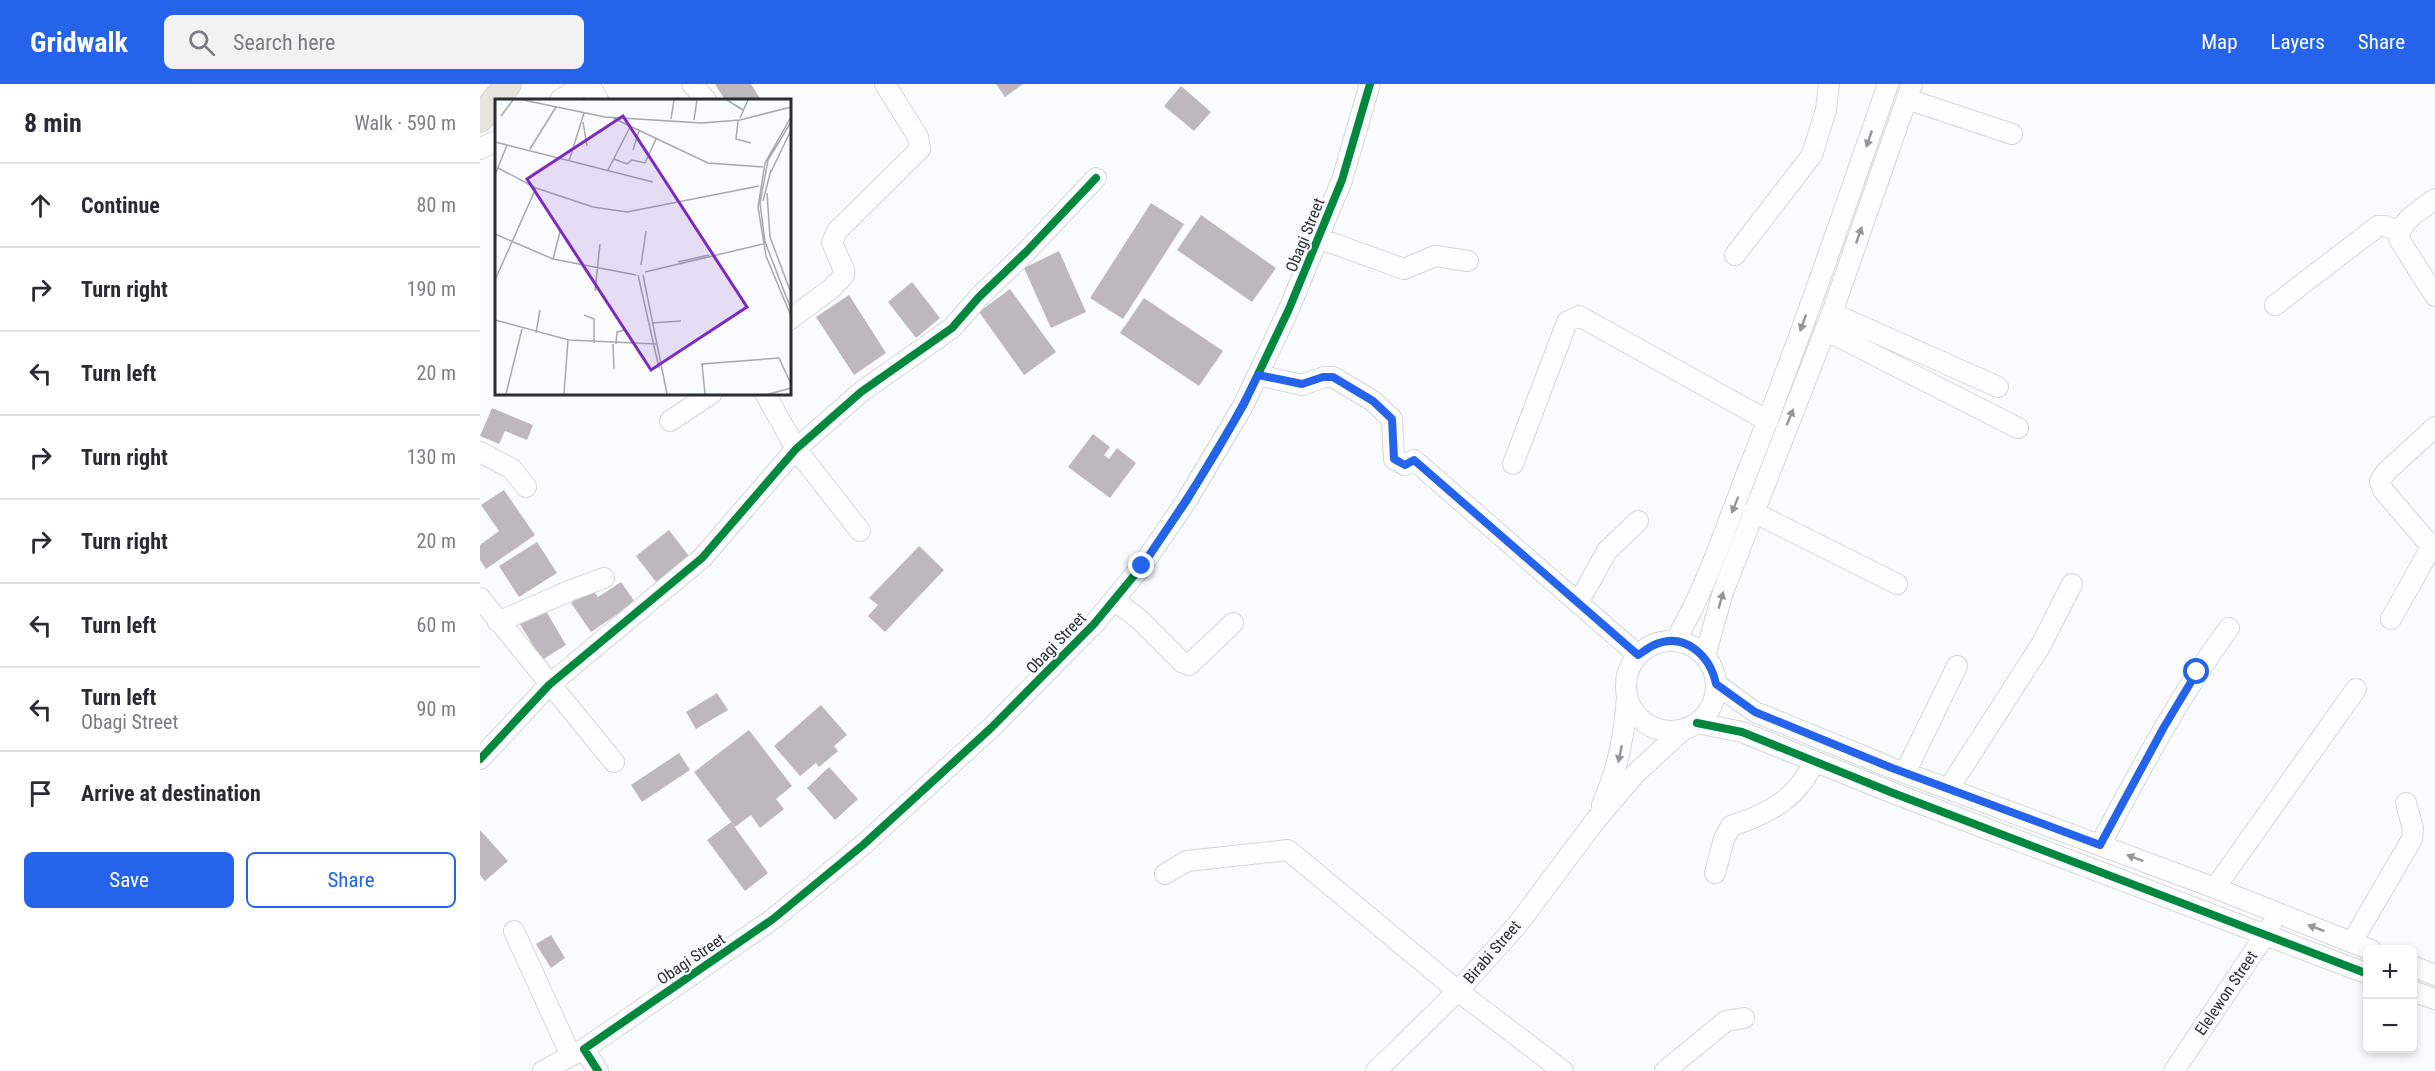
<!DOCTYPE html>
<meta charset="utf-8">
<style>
:root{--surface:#fff;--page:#f2f2f3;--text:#2b2b33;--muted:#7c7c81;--line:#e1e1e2;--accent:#2563eb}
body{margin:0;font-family:"Roboto Condensed",sans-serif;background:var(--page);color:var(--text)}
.controls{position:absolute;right:18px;bottom:18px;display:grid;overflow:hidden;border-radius:9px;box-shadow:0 3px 9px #0003}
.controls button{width:54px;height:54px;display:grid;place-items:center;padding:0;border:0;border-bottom:2px solid var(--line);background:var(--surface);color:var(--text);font:30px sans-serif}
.stop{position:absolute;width:18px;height:18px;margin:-14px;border:4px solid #2563eb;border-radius:50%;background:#fff}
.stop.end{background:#2563eb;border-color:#fff;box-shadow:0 2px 6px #0008}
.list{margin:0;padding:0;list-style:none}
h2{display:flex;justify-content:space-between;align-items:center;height:78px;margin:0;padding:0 24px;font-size:26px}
h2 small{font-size:20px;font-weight:400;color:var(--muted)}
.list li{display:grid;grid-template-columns:39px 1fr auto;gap:18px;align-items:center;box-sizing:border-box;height:84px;padding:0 24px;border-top:2px solid var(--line)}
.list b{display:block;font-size:22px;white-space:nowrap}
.list p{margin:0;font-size:20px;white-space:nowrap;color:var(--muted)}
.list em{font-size:20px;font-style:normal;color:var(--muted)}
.actions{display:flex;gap:12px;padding:18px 24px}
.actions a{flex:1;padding:14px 0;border:2px solid var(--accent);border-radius:9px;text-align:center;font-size:21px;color:var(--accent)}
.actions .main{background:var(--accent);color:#fff}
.icon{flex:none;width:33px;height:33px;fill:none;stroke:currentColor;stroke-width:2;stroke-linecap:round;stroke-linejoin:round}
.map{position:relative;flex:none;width:1955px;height:987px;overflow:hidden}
header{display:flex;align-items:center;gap:36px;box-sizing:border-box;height:84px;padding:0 30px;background:var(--accent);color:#fff}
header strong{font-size:28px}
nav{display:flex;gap:33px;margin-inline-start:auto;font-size:21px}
.search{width:420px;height:54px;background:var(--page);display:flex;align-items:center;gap:15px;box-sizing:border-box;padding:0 21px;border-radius:9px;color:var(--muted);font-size:22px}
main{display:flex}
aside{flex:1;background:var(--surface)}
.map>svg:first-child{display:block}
</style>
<header>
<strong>Gridwalk</strong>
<div class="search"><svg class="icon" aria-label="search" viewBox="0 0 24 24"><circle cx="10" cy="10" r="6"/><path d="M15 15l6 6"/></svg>Search here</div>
<nav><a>Map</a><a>Layers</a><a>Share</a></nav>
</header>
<main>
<aside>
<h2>8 min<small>Walk · 590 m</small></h2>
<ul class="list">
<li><svg class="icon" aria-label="ahead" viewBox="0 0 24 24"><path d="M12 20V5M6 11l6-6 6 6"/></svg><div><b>Continue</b></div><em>80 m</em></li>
<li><svg class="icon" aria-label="right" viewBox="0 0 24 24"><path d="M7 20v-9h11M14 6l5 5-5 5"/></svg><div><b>Turn right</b></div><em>190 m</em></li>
<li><svg class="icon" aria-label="left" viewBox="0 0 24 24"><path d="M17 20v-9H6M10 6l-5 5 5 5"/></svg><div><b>Turn left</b></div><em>20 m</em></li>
<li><svg class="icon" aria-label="right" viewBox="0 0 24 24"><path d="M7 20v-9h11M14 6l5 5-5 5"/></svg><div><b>Turn right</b></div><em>130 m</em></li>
<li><svg class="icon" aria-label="right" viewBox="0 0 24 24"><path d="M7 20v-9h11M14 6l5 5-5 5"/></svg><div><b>Turn right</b></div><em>20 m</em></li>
<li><svg class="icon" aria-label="left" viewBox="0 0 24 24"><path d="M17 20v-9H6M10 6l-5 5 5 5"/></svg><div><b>Turn left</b></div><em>60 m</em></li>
<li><svg class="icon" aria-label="left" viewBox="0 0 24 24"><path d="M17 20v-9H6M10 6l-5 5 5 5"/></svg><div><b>Turn left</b><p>Obagi Street</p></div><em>90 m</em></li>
<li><svg class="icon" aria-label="arrive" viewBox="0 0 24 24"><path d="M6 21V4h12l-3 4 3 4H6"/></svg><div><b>Arrive at destination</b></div></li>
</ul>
<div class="actions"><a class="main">Save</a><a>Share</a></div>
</aside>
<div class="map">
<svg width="1955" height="987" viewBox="0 0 1955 987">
<rect width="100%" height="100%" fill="#f9fbfd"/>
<path fill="#bfb7be" d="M 235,0 L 271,0 L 281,16 L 245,16 Z
M 516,0 L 543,0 L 525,13 Z
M 701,2 L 731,28 L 714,47 L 684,22 Z
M 671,119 L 704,140 L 643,235 L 610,214 Z
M 721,131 L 796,184 L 772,218 L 697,166 Z
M 579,167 L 606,228 L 571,244 L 544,184 Z
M 432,198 L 460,234 L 436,254 L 408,218 Z
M 530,205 L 576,268 L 544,291 L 499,228 Z
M 369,211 L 406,269 L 374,291 L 336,233 Z
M 664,214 L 743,267 L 719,302 L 640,249 Z
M 12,324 L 53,341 L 47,356 L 25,347 L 19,360 L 0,352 Z
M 613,350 L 630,363 L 624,371 L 629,375 L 637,364 L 656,379 L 630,414 L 588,383 Z
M 24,406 L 55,451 L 6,485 L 0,476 L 0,461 L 19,447 L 1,421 Z
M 189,446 L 209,472 L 176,498 L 156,472 Z
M 57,458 L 77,489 L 39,513 L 19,482 Z
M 439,462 L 464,486 L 405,548 L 388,532 L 398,521 L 389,514 Z
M 141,498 L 155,518 L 111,548 L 91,519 L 111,504 L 118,513 Z
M 63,522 L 86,561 L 62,576 L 38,537 Z
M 237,609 L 248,626 L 216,645 L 206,628 Z
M 341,621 L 367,651 L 354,662 L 358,667 L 339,683 L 336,679 L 320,692 L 294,662 Z
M 269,646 L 312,702 L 296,715 L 304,725 L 280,744 L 271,731 L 255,743 L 214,688 Z
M 199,669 L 210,686 L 162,718 L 151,701 Z
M 349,683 L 378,715 L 355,736 L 327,704 Z
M 251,738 L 288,789 L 265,807 L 227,756 Z
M 0,746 L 28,777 L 5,797 L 0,791 Z
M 71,851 L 85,874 L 71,884 L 56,860 Z"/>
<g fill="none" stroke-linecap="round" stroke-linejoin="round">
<defs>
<path id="minor" d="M 109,0 L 118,16
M 212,0 L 226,16
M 1427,15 L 1532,50
M 80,16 L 105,0
M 0,65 L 16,57
M 1955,115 C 1942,125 1919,137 1919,155 L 1955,212
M 838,154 L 924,185 L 955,172 L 988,177
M 1255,171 L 1332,71 L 1346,26 L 1349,0
M 1795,221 L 1898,142 L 1905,142 L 1919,147
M 1352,229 L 1518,303
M 309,236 L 352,204 L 364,191 L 364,186 L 352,159 L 357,147 L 440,65 L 438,53 L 405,0
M 1345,246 L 1538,344
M 778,291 L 822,301 L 844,293 L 853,293 L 893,317 L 912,335 L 914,375 L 925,381 L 934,376 L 1158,571
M 285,309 L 316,365 L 380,447
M 190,337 L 232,309
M 0,368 L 32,385 L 46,403
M 1033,380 L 1087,238 L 1099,232 L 1288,337
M 1273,428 L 1417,500
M 0,514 L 134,678
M 634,516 L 660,536 L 702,578 L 709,581 L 753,539
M 1098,519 L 1127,467 L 1158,437
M 1911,535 L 1949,467 L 1950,461 L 1903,406 L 1900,397 L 1906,388 L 1955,343
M 18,538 L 89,507 L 124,494
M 1195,557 C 1225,506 1244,449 1265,394 C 1317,264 1362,132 1408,0
M1146 602a45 45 0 1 1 90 0a45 45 0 1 1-90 0Z
M 1225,572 L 1243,508 L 1352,229 L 1432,0
M 1236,600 L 1275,628 L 1412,684 L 1735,804 L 1891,866
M 1217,639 L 1262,648 L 1413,709 L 1888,890
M 0,675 L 69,601 L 222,474 L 316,365 L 381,308 L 472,244 L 499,213 L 546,168 L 616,94
M 1425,689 L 1477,582
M 1469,704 L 1561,561 L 1592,500
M 1122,721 C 1138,682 1144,656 1147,613
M 1620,761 C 1660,686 1699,612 1749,544
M 1235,789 L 1244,755 L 1251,742 C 1288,730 1319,714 1334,677
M 685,790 L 707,777 L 808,766 L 978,907 L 1083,987
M 1735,804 L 1876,605
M 34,847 L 91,972
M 1872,858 L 1932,755 L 1933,745 L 1926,719
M 1932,882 L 1955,891
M 1932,907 L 1955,915
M 63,987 L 100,967
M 118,987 L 104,965 L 293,835 L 383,761 L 511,644 L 614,540 L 662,482 L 707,416 L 763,322 L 809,225 L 862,96 L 890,0
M 896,987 L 978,907 L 1038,840 L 1115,737 L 1155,690 L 1203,646
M 1185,987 L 1246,937 L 1264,934
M 1694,987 L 1791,842"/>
<path id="major" d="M 0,35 L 28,0"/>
</defs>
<use href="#minor" stroke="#d4d6d8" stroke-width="22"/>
<use href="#major" stroke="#d6d8d9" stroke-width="28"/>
<use href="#minor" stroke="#fefeff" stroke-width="20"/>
<use href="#major" stroke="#e7e3de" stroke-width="26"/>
<defs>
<path id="cycleway" d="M 1217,639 L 1262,648 L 1413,709 L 1888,890
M 0,675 L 69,601 L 222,474 L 316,365 L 381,308 L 472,244 L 499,213 L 546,168 L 616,94
M 118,987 L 104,965 L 293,835 L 383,761 L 511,644 L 614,540 L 662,482 L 707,416 L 763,322 L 809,225 L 862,96 L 890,0"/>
</defs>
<use href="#cycleway" stroke="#f7fbff" stroke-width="11"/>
<use href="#cycleway" stroke="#00873e" stroke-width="8"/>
</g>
<defs><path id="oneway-solid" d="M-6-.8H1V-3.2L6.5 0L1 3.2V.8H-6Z" transform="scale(1.5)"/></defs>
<g fill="#949698">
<use href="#oneway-solid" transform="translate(1389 55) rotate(109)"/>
<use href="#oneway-solid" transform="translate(1379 151) rotate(-71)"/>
<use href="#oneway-solid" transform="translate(1323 239) rotate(110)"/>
<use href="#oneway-solid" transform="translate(1310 333) rotate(-68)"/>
<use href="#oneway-solid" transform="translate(1255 421) rotate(112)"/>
<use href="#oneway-solid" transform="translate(1241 516) rotate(-74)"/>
<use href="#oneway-solid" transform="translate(1140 670) rotate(102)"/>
<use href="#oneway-solid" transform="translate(1655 774) rotate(-159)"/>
<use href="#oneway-solid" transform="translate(1836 844) rotate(-159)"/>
</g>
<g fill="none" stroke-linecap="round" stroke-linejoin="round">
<path stroke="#2563eb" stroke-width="8" d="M 662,482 C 704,420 746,358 778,291 L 822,300 L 843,293 L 853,293 L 893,317 L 912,335 L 914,375 L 925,381 L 934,376 L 1158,571 C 1163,568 1169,563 1174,561 C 1205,547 1230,572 1236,600 L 1275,628 L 1412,684 L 1620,761 L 1684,643 L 1717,588"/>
</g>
<g text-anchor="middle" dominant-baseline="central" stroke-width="4.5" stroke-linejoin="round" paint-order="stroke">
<g font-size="16" fill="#2b2e31" stroke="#f7fbff">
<text transform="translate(825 151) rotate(-68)">Obagi Street</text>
<text transform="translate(576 559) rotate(-46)">Obagi Street</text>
<text transform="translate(1012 868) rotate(-49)">Birabi Street</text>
<text transform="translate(211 875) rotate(-34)">Obagi Street</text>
<text transform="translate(1746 909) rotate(-56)">Elelewon Street</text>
</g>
</g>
<g transform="translate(15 15)">
<rect width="296" height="296" fill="#f9fbfd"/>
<path fill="none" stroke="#a7a9ab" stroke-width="1.5" d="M 28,1 L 110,18 L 207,24 L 245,21 L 296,8M 232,1 L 248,11M 6,17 L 18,1M 296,18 L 270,64 L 263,108 L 271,157 L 296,217M 118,19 L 213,64 L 268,68M 245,19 L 253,1M 176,20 L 179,1M 199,21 L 202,1M 243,22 L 241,40 L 256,44M 88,23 L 92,47M 296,23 L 273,61 L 265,104 L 270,143 L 296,210M 0,43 L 158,83M 35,50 L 61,8M 138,51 L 144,32M 119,60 L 132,65 L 137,61 L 150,64 L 161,40M 74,62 L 89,14M 3,69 L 41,89M 113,71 L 135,28M 276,73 L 296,31M 0,76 L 12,46M 272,94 L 275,138 L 296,194M 268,102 L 276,71M 0,135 L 58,160 L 141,176M 58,160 L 65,133M 183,163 L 214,156M 146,166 L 151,132M 150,173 L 268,145M 143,176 L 164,269M 148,176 L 172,295M 0,181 L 41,89 L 98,108 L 132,113 L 264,87M 100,192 L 105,145M 89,216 L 99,220 L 99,244M 0,221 L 74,241 L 161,245M 157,224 L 186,222M 41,234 L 45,211M 118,245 L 119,270M 121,245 L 122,233 L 129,231M 11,295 L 27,230M 69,295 L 73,241M 210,295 L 207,265 L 284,259 L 296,285M 274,295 L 296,289"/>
<path fill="#7b2cbf" fill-opacity="0.15" stroke="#7b2cbf" stroke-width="3" d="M 128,17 L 252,208 L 156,271 L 32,80 Z"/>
<rect width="296" height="296" fill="none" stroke="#2b2e31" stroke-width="3"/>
</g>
</svg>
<div class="controls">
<button>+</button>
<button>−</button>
</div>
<div class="stop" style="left:1717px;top:588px"></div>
<div class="stop end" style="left:662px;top:482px"></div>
</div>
</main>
